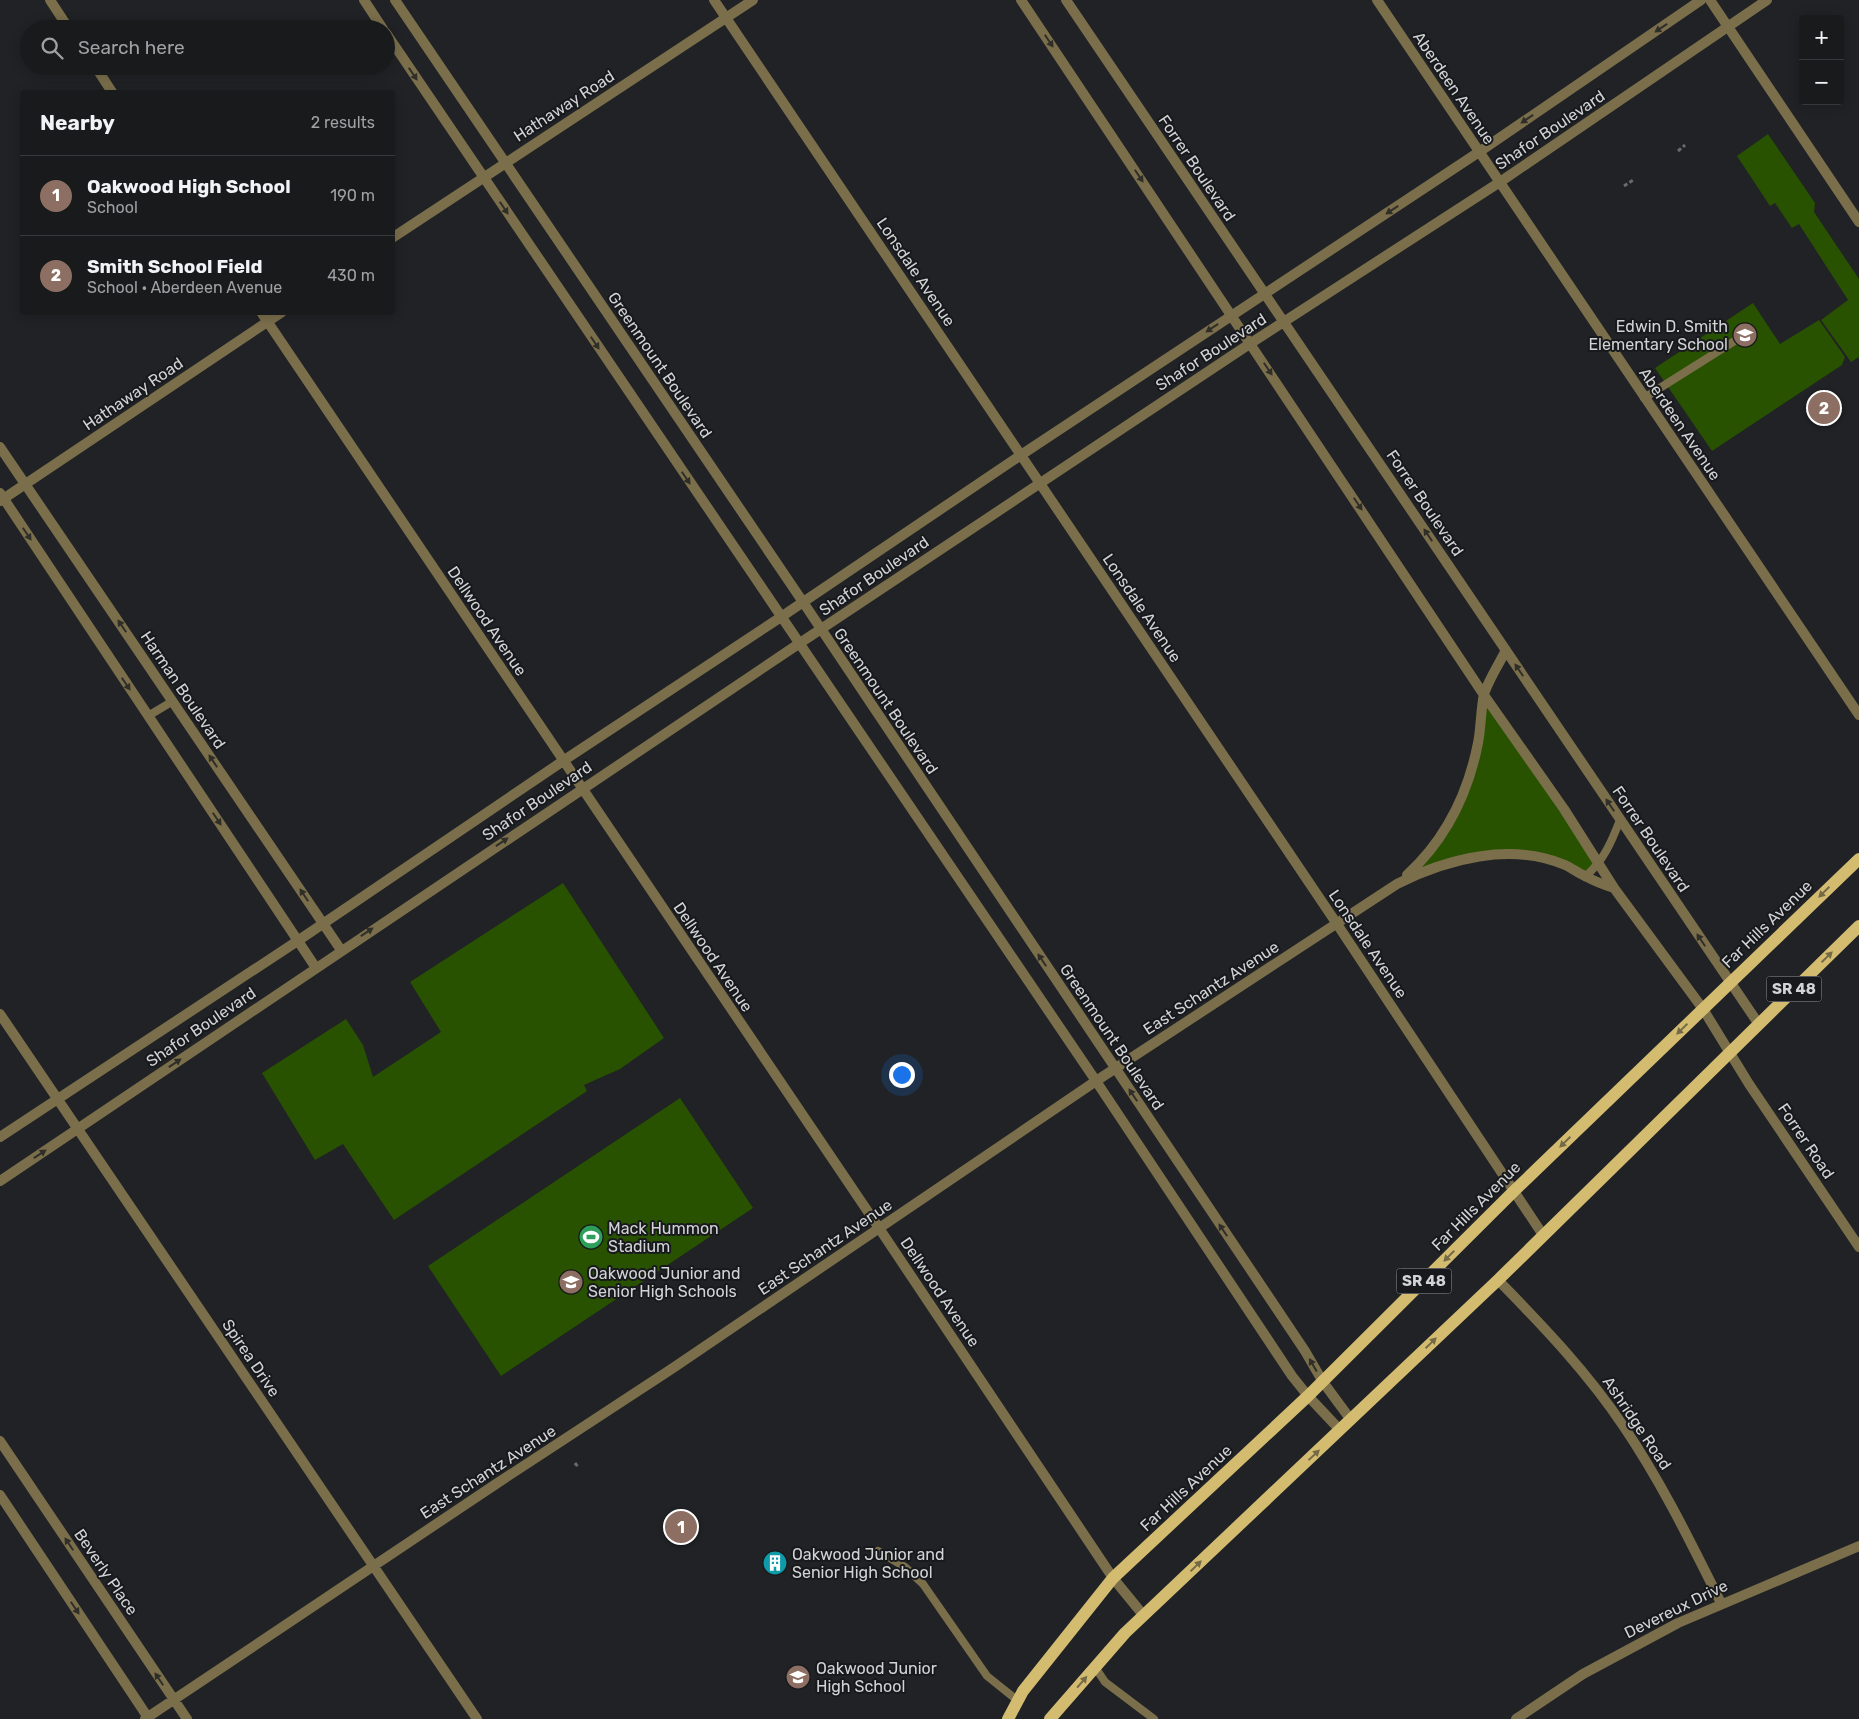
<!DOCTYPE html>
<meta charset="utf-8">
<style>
:root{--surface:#181a1c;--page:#252729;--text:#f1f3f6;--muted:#9fa1a3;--line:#36383b;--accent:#b45309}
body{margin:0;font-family:Rubik,sans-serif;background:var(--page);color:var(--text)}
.controls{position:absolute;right:15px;top:15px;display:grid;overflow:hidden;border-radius:5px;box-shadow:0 2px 12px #0003}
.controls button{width:45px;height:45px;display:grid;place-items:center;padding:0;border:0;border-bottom:1px solid var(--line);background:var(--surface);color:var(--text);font:25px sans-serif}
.you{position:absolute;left:901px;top:1074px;width:18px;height:18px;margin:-12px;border:4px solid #fff;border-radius:50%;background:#1a73e8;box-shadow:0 0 0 8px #1a73e833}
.badge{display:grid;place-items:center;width:32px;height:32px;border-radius:50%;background:var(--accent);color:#fff;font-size:16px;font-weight:700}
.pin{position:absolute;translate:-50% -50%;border:2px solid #fff;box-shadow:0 1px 5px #0006}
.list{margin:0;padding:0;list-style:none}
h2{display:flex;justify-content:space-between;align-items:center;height:65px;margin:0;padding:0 20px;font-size:21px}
h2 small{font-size:16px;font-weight:400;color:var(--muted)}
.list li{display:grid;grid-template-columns:32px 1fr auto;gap:15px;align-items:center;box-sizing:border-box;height:80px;padding:0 20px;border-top:1px solid var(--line)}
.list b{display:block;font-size:19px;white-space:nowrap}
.list p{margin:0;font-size:16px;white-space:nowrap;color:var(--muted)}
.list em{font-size:16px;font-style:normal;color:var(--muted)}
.icon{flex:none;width:28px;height:28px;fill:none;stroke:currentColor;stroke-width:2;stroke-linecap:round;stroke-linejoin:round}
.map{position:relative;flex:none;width:1859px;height:1719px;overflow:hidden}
.search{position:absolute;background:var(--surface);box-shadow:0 2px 12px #0003;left:20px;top:20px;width:375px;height:55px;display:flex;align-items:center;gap:12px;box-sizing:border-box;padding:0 18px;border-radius:28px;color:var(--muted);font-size:19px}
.panel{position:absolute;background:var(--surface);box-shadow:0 2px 12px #0003;left:20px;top:90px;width:375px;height:225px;border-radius:5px}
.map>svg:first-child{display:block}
</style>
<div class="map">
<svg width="1859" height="1719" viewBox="0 0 1859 1719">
<rect width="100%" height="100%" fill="#202225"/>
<path fill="#285200" d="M 1768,134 L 1815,203 L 1814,212 L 1859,279 L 1859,357 L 1851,362 L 1821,320 L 1848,300 L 1799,224 L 1792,228 L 1775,203 L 1770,206 L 1737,156 Z
M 1753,303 L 1780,344 L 1819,320 L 1845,357 L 1842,365 L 1712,451 L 1655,368 Z
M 1484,695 L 1599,865 L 1585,877 L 1566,865 L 1516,855 L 1426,870 L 1414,869 L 1463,796 Z
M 563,883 L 664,1038 L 620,1069 L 584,1085 L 587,1091 L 394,1220 L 343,1144 L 315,1160 L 262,1073 L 346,1019 L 363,1045 L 373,1077 L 441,1032 L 410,982 Z
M 680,1098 L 753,1208 L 501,1376 L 428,1266 Z"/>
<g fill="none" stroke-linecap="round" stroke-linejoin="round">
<path stroke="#686a6c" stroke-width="3" stroke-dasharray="4 2.5" stroke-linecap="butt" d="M 1678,151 L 1685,145
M 1624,186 L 1633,180
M 575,1463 L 578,1467"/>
<path stroke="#7a6e4b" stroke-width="8" d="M 1644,398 L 1744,335
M 148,716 L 173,701
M 1585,877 C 1604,860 1611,843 1620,820
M 878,1551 L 905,1567 L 923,1584 L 987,1676 L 1018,1701
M 1095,1667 L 1105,1682 L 1154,1719"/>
<path stroke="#7a6e4b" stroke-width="10" d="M 50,0 L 69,29
M 364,0 L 383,29
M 395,0 L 803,602 L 1305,1351 L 1323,1382 L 1351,1420
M 714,0 L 1337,924 L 1543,1235
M 1021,0 L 1484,695 L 1564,809 L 1614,888 L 1703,1009 L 1749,1084 L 1859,1247
M 1066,0 L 1758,1023
M 1377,0 L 1859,715
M 1710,0 L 1859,222
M 386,33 L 1096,1081 L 1292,1376 L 1308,1396 L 1340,1430
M 95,66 L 112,92
M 392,238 L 753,0
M 261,312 L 879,1228 L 1113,1578 L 1144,1616
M 0,447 L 341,950
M 0,493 L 316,968
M 0,501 L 282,312
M 1407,875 C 1445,840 1468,794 1478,743 C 1481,728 1481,707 1484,694 C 1489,679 1499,664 1506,650
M 0,1014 L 477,1719
M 0,1137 L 299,940 L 563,761 L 781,617 L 1021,455 L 1479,152 L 1701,0
M 0,1181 L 800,643 L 1251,343 L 1500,182 L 1767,0
M 1498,1280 C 1543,1326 1588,1373 1624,1427 C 1662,1483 1691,1543 1721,1603
M 0,1441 L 187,1719
M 0,1495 L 149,1719
M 145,1719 L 496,1484 L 673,1368 L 1096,1081 L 1397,884 C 1446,859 1511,842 1565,865 C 1572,868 1578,873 1585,876 C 1594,881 1604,885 1614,888
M 1516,1719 L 1583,1674 L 1678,1623 L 1859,1546"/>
<path stroke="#d3bb70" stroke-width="12" d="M 1008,1719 L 1023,1691 L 1113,1578 L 1308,1396 L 1514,1191 L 1859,859
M 1050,1719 L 1125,1633 L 1498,1280 L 1859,926"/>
</g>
<defs><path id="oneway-solid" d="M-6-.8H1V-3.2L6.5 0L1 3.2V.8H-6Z" transform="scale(1.25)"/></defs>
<g fill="#302e28">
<use href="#oneway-solid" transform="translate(1661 28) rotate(146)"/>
<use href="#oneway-solid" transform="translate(1049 41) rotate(56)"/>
<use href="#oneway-solid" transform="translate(413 74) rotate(56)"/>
<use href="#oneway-solid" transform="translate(1527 119) rotate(146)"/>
<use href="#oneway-solid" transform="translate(1139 176) rotate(56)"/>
<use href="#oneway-solid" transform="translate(504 208) rotate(56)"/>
<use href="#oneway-solid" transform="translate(1392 210) rotate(147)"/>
<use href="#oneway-solid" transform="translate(1212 328) rotate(146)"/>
<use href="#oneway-solid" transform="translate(595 343) rotate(56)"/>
<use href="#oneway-solid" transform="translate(1268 369) rotate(56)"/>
<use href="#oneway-solid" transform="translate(686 478) rotate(56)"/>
<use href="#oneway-solid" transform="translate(1358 504) rotate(56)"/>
<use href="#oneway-solid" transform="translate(27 534) rotate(56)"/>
<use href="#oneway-solid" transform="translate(1428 535) rotate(-124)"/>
<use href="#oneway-solid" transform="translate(122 626) rotate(-124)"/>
<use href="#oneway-solid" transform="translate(1519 670) rotate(-124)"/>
<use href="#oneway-solid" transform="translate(126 684) rotate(56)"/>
<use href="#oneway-solid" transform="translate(213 761) rotate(-124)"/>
<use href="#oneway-solid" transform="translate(1610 805) rotate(-124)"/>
<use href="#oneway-solid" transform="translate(217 819) rotate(56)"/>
<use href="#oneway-solid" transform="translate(502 842) rotate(-34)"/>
<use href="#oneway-solid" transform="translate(304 895) rotate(-124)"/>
<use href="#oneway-solid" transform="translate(367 932) rotate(-34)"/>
<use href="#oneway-solid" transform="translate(1701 940) rotate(-124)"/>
<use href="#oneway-solid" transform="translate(1042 960) rotate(-124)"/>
<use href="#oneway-solid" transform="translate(175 1063) rotate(-34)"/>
<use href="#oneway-solid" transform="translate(1133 1095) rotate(-124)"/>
<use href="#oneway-solid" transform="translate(40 1154) rotate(-34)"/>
<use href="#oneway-solid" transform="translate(1223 1230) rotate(-124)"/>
<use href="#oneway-solid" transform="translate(1313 1365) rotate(-120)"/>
<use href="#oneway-solid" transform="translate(69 1544) rotate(-124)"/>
<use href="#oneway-solid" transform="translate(75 1608) rotate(56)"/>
<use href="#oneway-solid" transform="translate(159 1679) rotate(-124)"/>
</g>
<g fill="#756a46">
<use href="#oneway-solid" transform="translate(1824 892) rotate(136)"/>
<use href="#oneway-solid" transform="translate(1827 957) rotate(-44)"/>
<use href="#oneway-solid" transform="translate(1682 1029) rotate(136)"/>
<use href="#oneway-solid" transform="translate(1565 1142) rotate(136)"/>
<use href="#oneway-solid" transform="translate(1449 1256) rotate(135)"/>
<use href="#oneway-solid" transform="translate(1431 1343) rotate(-44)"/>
<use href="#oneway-solid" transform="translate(1314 1455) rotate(-43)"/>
<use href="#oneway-solid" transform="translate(1196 1566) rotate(-44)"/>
<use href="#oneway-solid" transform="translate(1082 1682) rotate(-49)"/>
</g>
<defs>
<symbol id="school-disc" viewBox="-11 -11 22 22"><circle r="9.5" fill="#8d6e63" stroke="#17191c"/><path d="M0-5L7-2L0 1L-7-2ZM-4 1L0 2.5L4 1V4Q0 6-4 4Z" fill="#fff"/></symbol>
<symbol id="stadium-disc" viewBox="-11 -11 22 22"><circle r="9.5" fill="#2e9e5b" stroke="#17191c"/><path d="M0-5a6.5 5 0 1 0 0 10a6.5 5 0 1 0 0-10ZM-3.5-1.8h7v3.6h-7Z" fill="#fff"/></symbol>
<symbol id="building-disc" viewBox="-11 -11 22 22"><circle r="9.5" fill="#0f9aa8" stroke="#17191c"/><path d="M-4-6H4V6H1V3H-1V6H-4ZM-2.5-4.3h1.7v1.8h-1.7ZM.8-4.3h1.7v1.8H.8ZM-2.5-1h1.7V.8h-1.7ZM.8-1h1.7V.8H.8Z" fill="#fff"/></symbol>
</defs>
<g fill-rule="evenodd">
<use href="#school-disc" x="1731" y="321" width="28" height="28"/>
<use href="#stadium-disc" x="577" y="1223" width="28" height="28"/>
<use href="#school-disc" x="557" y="1268" width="28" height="28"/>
<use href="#building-disc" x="761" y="1549" width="28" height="28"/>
<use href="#school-disc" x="784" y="1663" width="28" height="28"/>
</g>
<g text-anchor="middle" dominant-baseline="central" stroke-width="4" stroke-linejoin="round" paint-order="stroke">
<g fill="#17191c" stroke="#9a9b9e" stroke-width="1">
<rect x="1766.5" y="976.5" width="55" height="25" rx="4"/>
<rect x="1396.5" y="1268.5" width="55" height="25" rx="4"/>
</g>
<g font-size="15" font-weight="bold" fill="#d2d3d5">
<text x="1794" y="989">SR 48</text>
<text x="1424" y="1281">SR 48</text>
</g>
<g font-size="16" fill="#d2d3d5" stroke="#17191c">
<text transform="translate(1454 88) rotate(56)">Aberdeen Avenue</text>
<text transform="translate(564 106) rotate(-33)">Hathaway Road</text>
<text transform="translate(1550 130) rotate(-34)">Shafor Boulevard</text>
<text transform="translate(1197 168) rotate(56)">Forrer Boulevard</text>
<text transform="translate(916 272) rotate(56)">Lonsdale Avenue</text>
<text transform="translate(1211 352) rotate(-33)">Shafor Boulevard</text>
<text transform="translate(660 365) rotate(56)">Greenmount Boulevard</text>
<text transform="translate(133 394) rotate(-34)">Hathaway Road</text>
<text transform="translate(1680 424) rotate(56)">Aberdeen Avenue</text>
<text transform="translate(1425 503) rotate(56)">Forrer Boulevard</text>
<text transform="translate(874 576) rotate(-34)">Shafor Boulevard</text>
<text transform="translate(1142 608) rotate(56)">Lonsdale Avenue</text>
<text transform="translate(487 621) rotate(56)">Dellwood Avenue</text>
<text transform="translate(183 690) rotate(56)">Harman Boulevard</text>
<text transform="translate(886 701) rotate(56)">Greenmount Boulevard</text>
<text transform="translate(537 801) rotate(-34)">Shafor Boulevard</text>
<text transform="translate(1651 839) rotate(56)">Forrer Boulevard</text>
<text transform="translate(1767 924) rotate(-44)">Far Hills Avenue</text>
<text transform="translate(1368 944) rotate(56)">Lonsdale Avenue</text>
<text transform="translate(713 957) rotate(56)">Dellwood Avenue</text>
<text transform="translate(1211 988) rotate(-33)">East Schantz Avenue</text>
<text transform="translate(201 1027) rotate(-34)">Shafor Boulevard</text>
<text transform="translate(1112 1037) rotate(56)">Greenmount Boulevard</text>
<text transform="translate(1806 1141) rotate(56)">Forrer Road</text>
<text transform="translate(1476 1206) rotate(-45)">Far Hills Avenue</text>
<text transform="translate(825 1247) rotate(-34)">East Schantz Avenue</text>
<text transform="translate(940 1292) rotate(56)">Dellwood Avenue</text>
<text transform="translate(251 1358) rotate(56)">Spirea Drive</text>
<text transform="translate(1637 1423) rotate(56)">Ashridge Road</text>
<text transform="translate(488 1472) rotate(-33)">East Schantz Avenue</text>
<text transform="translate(1186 1488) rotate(-43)">Far Hills Avenue</text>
<text transform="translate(106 1572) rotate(56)">Beverly Place</text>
<text transform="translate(1676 1609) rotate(-26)">Devereux Drive</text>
</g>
<g font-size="16" fill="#d2d3d5" stroke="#17191c" text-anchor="start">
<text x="1728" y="326" text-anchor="end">Edwin D. Smith<tspan x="1728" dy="18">Elementary School</tspan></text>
<text x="608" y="1228">Mack Hummon<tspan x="608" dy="18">Stadium</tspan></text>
<text x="588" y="1273">Oakwood Junior and<tspan x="588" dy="18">Senior High Schools</tspan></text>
<text x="792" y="1554">Oakwood Junior and<tspan x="792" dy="18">Senior High School</tspan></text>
<text x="816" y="1668">Oakwood Junior<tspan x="816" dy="18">High School</tspan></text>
</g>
</g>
</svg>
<div class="controls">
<button>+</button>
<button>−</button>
</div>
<div class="you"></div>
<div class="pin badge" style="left:681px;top:1527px;background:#8d6e63">1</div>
<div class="pin badge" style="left:1824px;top:408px;background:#8d6e63">2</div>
<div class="search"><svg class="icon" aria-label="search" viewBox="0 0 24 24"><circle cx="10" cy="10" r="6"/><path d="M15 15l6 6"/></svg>Search here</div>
<section class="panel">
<h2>Nearby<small>2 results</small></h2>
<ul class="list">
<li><span class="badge" style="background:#8d6e63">1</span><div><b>Oakwood High School</b><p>School</p></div><em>190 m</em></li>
<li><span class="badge" style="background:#8d6e63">2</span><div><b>Smith School Field</b><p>School · Aberdeen Avenue</p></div><em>430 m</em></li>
</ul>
</section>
</div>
